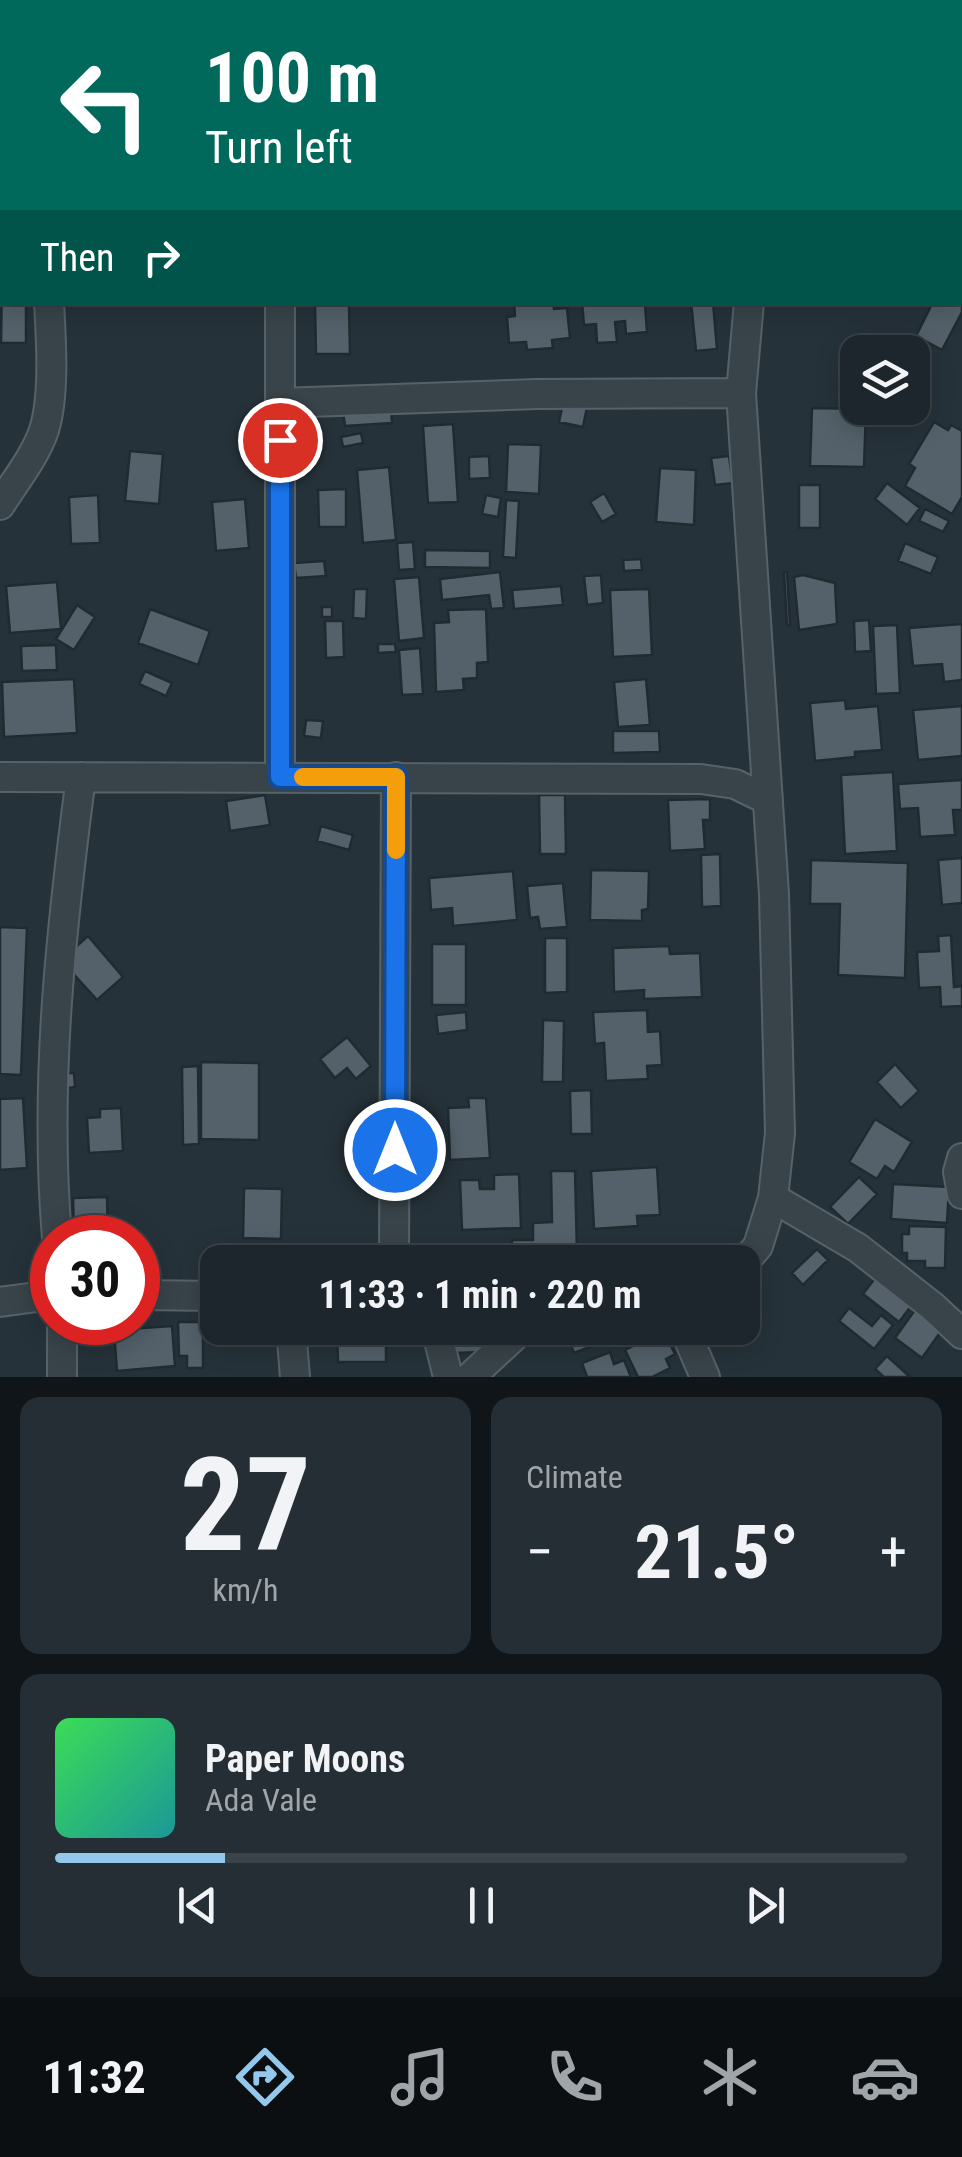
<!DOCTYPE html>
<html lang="en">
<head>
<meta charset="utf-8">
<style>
  body { margin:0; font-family:"Roboto Condensed",sans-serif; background:#252e34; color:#f1f3f6; height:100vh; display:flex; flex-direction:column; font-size:38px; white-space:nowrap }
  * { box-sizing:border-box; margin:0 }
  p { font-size:32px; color:#a0a5a9 }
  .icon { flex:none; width:55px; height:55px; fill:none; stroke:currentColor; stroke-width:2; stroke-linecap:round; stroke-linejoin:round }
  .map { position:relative; height:1377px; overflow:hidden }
  .details { display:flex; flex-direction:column; gap:20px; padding:20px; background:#0f1518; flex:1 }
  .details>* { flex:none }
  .banner { position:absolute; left:0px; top:0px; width:962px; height:305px; box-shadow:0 5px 25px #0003,0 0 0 2px #3a4348; background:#00695c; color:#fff; overflow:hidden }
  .fabs { position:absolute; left:840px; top:335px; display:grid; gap:20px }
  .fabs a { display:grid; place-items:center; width:90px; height:90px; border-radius:20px; background:#1c262c; box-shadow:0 5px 25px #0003,0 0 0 2px #3a4348; font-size:50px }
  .speed { position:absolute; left:30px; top:1215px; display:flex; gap:20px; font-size:50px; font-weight:700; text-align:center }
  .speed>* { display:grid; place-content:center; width:130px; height:130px; border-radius:50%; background:#1c262c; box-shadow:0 5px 25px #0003,0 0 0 2px #3a4348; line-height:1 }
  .speed .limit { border:15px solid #d22; background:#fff; color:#111 }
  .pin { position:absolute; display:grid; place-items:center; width:85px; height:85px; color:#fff; margin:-42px; border:5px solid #fff; border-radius:50%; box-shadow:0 2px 10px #0007 }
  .me { position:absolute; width:110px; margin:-55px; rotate:0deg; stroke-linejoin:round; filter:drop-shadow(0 0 8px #0008) }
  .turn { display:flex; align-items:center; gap:35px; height:210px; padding:0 40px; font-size:45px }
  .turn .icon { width:130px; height:130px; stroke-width:2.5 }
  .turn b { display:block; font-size:70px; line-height:85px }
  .then { display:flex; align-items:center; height:95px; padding:0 40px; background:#0003; gap:20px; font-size:38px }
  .big { font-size:75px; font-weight:700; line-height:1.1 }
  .details .card { flex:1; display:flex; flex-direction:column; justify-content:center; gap:15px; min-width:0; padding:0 35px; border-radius:20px; background:#252e34 }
  .details .dial { align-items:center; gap:0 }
  .dial b { font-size:130px; line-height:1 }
  .song { display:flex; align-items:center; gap:30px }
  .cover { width:120px; height:120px; border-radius:15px; background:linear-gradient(135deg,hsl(130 70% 55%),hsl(180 70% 35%)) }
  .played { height:10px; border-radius:5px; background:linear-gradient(90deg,#93c8ec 20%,#3a4348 20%) }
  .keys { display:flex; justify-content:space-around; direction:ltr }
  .heat { display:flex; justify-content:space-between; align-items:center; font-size:55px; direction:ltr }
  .details .tiles { flex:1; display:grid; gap:20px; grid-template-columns:1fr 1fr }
  .card:last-child { grid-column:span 2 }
  .trip { position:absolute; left:200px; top:1245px; width:560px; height:100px; border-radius:20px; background:#1c262c; box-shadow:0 5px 25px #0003,0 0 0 2px #3a4348; font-weight:700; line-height:100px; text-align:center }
  .menu { display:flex; height:160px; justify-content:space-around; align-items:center; background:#0b0f12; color:#a0a5a9 }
  .menu .icon { width:70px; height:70px }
  .menu .on { color:#93c8ec }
  .menu b { font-size:45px; color:#f1f3f6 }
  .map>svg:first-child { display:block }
  .building { fill:#54616a; stroke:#202b31; stroke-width:2.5 }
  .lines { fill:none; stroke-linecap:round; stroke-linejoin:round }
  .street-casing { stroke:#576268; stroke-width:32 }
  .street { stroke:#39444a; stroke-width:28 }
  .route-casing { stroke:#114b97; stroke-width:25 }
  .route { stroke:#1a73e8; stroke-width:18 }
  .slow { stroke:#f59e0b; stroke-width:18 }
</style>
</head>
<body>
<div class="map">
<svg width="962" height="1377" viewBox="0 0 962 1377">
  <rect width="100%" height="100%" fill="#26323a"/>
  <path class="building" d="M 70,0 L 135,0 L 136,2 L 70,2 Z
    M 163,0 L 207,0 L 208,2 L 163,2 Z
    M 321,0 L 360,0 L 374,2 L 321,2 Z
    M 419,0 L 483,0 L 483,2 L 420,2 Z
    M 2,279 L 2,302 L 26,302 L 26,343 L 1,343 Z
    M 960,296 L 962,297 L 962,312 L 942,350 L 916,336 L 933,302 L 960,302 Z
    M 514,302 L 553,302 L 554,309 L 567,308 L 570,338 L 552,340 L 553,348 L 527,350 L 526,342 L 509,343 L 507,317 L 515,316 Z
    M 582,302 L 645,304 L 647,332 L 626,334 L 625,321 L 615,322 L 617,342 L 597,343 L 596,324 L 584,325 Z
    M 691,302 L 713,302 L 717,349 L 696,351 Z
    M 315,305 L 349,305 L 350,354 L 316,354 Z
    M 563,403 L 587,407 L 583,427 L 559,422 Z
    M 391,408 L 392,423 L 345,426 L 343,412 Z
    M 812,408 L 866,409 L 864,467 L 810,466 Z
    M 934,422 L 948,430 L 951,425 L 962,431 L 962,497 L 952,514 L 905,486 L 915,468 L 909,464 Z
    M 453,424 L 458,502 L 428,503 L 423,426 Z
    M 361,433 L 363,443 L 343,447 L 341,437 Z
    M 508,444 L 541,445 L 539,494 L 506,492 Z
    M 130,451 L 163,454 L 159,504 L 125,501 Z
    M 489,456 L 490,478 L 469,479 L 469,457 Z
    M 729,456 L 733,483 L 715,485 L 711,458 Z
    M 389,467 L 396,540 L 363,543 L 357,470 Z
    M 660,468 L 696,470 L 694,525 L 656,522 Z
    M 887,483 L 920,508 L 907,525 L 875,499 Z
    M 799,485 L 820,485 L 820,528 L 799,528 Z
    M 346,489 L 346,527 L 319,527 L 318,490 Z
    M 604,493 L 616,514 L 602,522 L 590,502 Z
    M 98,495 L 100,543 L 71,544 L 69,497 Z
    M 486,495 L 501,498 L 498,517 L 482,514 Z
    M 245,499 L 249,548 L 216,551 L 212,502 Z
    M 506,500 L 519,501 L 516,558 L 503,557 Z
    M 925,509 L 949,521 L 943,532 L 919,521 Z
    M 413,542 L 415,569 L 399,570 L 397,543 Z
    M 905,543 L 938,557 L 931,574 L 898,561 Z
    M 425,550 L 490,551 L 490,568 L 425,567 Z
    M 641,559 L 642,570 L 624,571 L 623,560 Z
    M 324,561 L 326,576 L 296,578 L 294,563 Z
    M 500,572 L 504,608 L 491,609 L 489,595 L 442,600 L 440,579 Z
    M 784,572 L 787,572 L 790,625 L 787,625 Z
    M 601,575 L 603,603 L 587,605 L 584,576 Z
    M 803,575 L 835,583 L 837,624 L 799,630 L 794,577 Z
    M 419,577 L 424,638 L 399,641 L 394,579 Z
    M 57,582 L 61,629 L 10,633 L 6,586 Z
    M 561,586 L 563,605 L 514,609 L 512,590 Z
    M 354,589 L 367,589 L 366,619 L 353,618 Z
    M 649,589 L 652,655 L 613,657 L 610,590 Z
    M 77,605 L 95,617 L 74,650 L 56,639 Z
    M 322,607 L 332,607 L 332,617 L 322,617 Z
    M 150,609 L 210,631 L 198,665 L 138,643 Z
    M 486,609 L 488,662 L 477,663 L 477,678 L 463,679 L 464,690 L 436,692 L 434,623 L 449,622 L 448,610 Z
    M 869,620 L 871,651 L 855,652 L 854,621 Z
    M 325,621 L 343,621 L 344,657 L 326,658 Z
    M 962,624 L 962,680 L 944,682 L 942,664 L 913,666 L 909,628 Z
    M 897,625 L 900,693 L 876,694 L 873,626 Z
    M 378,644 L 395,644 L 396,652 L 378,653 Z
    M 56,645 L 57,670 L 22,671 L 21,646 Z
    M 420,648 L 423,694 L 402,695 L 399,650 Z
    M 145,671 L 172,683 L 166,696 L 139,684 Z
    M 74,679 L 77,733 L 4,737 L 2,682 Z
    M 646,679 L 650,725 L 618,727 L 614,682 Z
    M 845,700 L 846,709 L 878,706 L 882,750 L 855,752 L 855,757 L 815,761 L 810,703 Z
    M 962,706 L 962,756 L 918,760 L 913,710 Z
    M 306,720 L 323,721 L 321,738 L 304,736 Z
    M 613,731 L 659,731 L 660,752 L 613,753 Z
    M 893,772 L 897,851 L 845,854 L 841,775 Z
    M 962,780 L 962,810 L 953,810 L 955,835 L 920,837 L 918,808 L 900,809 L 898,784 Z
    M 265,795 L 270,825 L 230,831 L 226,801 Z
    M 539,795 L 565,795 L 566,854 L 540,854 Z
    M 710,799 L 710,820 L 703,820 L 705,849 L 670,851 L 668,800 Z
    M 321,826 L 353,835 L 349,850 L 317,841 Z
    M 720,854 L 721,906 L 702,907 L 701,855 Z
    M 962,858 L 962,903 L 942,905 L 938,860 Z
    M 811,860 L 908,863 L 905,978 L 838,975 L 840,904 L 810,904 Z
    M 591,870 L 649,871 L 648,909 L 642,910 L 642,921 L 590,920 Z
    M 513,871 L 517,920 L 453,926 L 452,908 L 431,910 L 429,878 Z
    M 563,883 L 567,927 L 540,929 L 538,917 L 530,918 L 527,886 Z
    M 0,927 L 27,928 L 21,1075 L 0,1074 Z
    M 951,935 L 954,987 L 962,986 L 962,1006 L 941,1007 L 940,987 L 919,988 L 917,952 L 939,951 L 938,936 Z
    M 88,936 L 123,977 L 97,1000 L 61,960 Z
    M 545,938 L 567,938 L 567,992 L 545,993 Z
    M 432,944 L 466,944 L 466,1005 L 432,1005 Z
    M 669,946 L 670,954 L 700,953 L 702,997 L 644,999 L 644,990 L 614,992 L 613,948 Z
    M 647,1010 L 648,1032 L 660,1031 L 662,1065 L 647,1066 L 648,1079 L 606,1081 L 604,1043 L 595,1044 L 593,1012 Z
    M 466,1012 L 467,1030 L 438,1034 L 436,1015 Z
    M 543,1020 L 564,1021 L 563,1082 L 542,1082 Z
    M 347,1037 L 371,1066 L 356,1079 L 347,1068 L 335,1078 L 320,1059 Z
    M 201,1062 L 259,1063 L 259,1140 L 201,1139 Z
    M 895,1064 L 919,1091 L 901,1108 L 877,1082 Z
    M 198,1066 L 199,1144 L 183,1145 L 182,1067 Z
    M 66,1073 L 74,1073 L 75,1087 L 68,1088 Z
    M 591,1090 L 592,1134 L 571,1134 L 570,1091 Z
    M 23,1098 L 27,1168 L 0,1170 L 0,1099 Z
    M 468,1098 L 486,1098 L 490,1158 L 450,1160 L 448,1108 L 469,1107 Z
    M 121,1108 L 123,1151 L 89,1153 L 87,1118 L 100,1117 L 100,1109 Z
    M 875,1119 L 912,1142 L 894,1172 L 885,1166 L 877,1179 L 849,1162 Z
    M 657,1167 L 660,1215 L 637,1216 L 638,1226 L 594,1229 L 591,1171 Z
    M 551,1171 L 575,1171 L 577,1253 L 512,1254 L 512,1240 L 533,1240 L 533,1223 L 552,1222 Z
    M 519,1174 L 521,1228 L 462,1230 L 460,1180 L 479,1180 L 480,1189 L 494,1189 L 494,1175 Z
    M 859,1177 L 877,1194 L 848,1224 L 830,1207 Z
    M 893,1184 L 949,1187 L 947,1223 L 891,1219 Z
    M 244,1188 L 282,1189 L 281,1239 L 243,1238 Z
    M 107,1197 L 108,1238 L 74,1238 L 73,1198 Z
    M 909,1226 L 946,1227 L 945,1268 L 925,1268 L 925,1261 L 907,1261 L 907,1253 L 902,1253 L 902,1234 L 909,1234 Z
    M 817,1249 L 828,1260 L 803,1285 L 792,1273 Z
    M 882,1269 L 918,1297 L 899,1322 L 863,1294 Z
    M 917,1307 L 944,1327 L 922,1358 L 895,1338 Z
    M 849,1308 L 872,1326 L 881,1315 L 893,1325 L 874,1349 L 839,1321 Z
    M 211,1321 L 218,1321 L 218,1328 L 276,1328 L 276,1336 L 211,1335 Z
    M 178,1322 L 203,1322 L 203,1368 L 187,1368 L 187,1356 L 179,1356 Z
    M 172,1326 L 175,1366 L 117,1371 L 114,1330 Z
    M 337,1328 L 402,1328 L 402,1342 L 386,1341 L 386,1362 L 338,1362 Z
    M 452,1328 L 485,1328 L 485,1352 L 452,1353 Z
    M 579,1328 L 641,1328 L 574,1353 L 566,1332 Z
    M 666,1336 L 675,1354 L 666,1359 L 670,1368 L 652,1377 L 638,1377 L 625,1350 L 649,1338 L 652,1343 Z
    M 610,1352 L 614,1364 L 624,1360 L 631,1377 L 587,1377 L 582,1363 Z
    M 887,1356 L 910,1377 L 884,1377 L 875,1369 Z"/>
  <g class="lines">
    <defs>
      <path id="street" d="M 37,0 L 37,2
        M 279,0 L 279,2
        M 737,0 L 737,2
        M 960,239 L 962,241
        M 280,302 L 280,777
        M 280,403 L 537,394 L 741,393
        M 0,505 C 15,481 35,457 44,430 C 55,395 51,339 49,302
        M 0,777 L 701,779 L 735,784 L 768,800
        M 962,1158 L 958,1172 L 962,1194
        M 773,1198 L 858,1248 L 932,1306 L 962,1334
        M 57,1238 C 44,1084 61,929 81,777
        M 394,1262 L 396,777
        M 742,1265 L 758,1246 L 773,1198 L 780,1133 L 774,894 L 741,393 L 749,302
        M 138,1295 L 218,1296
        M 0,1302 L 52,1295
        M 62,1322 L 62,1377
        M 291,1328 L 295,1377
        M 436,1328 L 448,1377
        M 684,1328 L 705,1377
        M 470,1377 L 523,1328"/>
    </defs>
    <use href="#street" class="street-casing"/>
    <use href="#street" class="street"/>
  </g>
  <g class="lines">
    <defs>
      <path id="route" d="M 280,440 L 280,777 L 396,777 L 395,1150"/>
    </defs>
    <use href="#route" class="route-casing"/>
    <use href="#route" class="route"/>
    <path class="slow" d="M 303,777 L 396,777 L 396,850"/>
  </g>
</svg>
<div class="fabs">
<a><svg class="icon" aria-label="layers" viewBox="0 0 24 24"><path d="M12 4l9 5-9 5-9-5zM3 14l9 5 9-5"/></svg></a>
</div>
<div class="speed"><div class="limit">30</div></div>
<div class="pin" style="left:280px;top:440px;background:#d93025"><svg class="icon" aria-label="arrive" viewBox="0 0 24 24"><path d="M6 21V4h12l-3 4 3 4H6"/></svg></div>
<svg class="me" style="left:395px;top:1150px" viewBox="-20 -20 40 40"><circle r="17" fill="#1a73e8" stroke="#fff" stroke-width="3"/><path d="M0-11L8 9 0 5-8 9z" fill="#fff"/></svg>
<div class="trip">11:33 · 1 min · 220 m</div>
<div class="banner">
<div class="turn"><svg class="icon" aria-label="left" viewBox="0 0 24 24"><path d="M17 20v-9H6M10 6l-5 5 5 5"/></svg><div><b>100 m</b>Turn left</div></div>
<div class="then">Then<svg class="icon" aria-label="right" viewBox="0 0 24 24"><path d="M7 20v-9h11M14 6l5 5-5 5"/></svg></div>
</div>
</div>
<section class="details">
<div class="tiles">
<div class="card dial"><b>27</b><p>km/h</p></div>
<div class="card"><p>Climate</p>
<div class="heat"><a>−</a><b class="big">21.5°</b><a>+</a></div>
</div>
<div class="card">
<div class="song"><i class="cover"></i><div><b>Paper Moons</b><p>Ada Vale</p></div></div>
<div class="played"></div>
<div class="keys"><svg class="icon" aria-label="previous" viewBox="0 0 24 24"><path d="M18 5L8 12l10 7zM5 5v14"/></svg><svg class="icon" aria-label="pause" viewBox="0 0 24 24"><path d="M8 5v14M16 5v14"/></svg><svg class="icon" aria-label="next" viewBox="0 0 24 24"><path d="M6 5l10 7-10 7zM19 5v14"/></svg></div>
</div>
</div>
</section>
<nav class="menu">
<b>11:32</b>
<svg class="icon on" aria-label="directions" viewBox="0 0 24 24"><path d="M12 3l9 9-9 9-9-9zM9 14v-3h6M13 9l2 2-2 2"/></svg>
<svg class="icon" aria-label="music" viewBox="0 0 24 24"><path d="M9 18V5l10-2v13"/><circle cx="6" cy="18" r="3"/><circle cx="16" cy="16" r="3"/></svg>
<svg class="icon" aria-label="phone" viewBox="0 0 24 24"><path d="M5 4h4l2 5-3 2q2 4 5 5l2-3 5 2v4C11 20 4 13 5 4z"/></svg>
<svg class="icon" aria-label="climate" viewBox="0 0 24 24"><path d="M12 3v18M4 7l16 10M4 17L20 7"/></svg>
<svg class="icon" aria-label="car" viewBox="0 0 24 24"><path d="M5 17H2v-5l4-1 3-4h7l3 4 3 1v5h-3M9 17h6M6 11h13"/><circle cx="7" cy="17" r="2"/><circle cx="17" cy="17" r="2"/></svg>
</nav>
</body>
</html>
